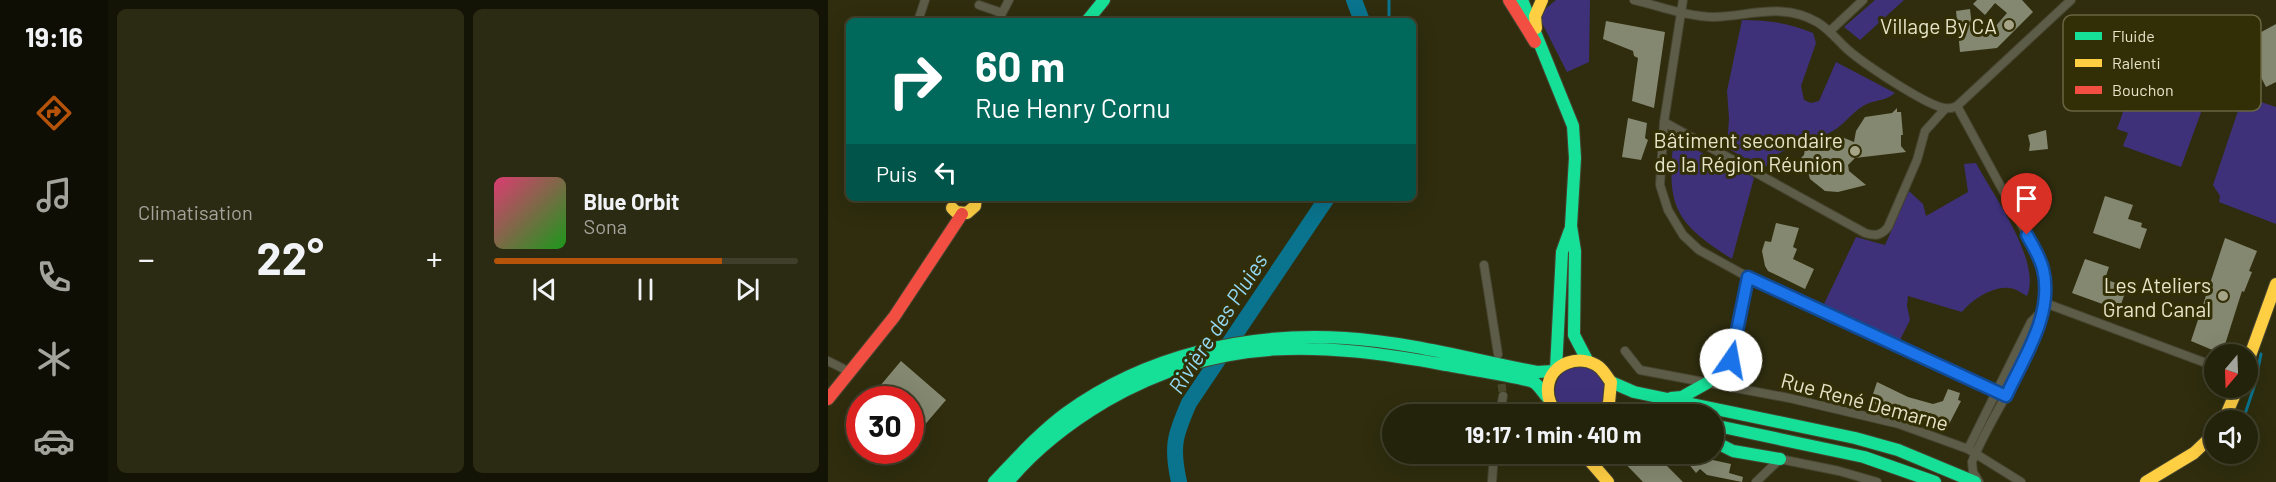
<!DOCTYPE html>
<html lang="fr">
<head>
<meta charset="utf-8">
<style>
  body { margin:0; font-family:Barlow,sans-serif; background:#2b2a13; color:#f1f3f6; height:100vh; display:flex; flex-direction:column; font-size:22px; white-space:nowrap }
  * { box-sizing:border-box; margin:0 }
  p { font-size:20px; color:#a3a49c }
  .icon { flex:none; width:33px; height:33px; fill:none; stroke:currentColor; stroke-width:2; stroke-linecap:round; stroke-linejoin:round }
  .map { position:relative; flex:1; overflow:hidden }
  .details { display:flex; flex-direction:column; gap:9px; padding:9px; background:#131306; width:720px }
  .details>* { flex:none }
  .guide { position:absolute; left:18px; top:18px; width:570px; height:183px; border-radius:9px; box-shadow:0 6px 24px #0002,0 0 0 2px #403f2b; background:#00695c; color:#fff; overflow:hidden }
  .needle { width:39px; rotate:199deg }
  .fabs { position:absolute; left:1376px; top:344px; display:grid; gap:12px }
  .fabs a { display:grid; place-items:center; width:54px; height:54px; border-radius:50%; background:#23220a; box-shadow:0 6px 24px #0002,0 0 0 2px #403f2b; font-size:30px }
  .speed { position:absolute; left:18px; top:386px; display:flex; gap:12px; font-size:30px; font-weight:700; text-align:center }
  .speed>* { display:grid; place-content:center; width:78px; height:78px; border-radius:50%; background:#23220a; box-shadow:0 6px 24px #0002,0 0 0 2px #403f2b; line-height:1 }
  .speed .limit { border:9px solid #d22; background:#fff; color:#111 }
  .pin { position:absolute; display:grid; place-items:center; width:51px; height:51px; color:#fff; margin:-62px -26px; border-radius:50% 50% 50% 0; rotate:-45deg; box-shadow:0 0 6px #0007 }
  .pin .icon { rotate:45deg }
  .me { position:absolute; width:66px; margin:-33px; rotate:12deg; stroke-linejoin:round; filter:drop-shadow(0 0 4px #0008) }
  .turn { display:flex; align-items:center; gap:21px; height:126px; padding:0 30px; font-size:27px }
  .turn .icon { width:78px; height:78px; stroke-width:2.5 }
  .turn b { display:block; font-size:42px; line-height:51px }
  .then { display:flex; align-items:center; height:57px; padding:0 30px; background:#0003; gap:12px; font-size:22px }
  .big { font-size:45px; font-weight:700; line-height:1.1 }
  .details .widget { flex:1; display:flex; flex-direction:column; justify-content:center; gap:9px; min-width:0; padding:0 21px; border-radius:9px; background:#2b2a13 }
  .song { display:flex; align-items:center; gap:18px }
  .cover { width:72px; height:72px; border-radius:9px; background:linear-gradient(135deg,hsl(340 70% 55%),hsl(120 70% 35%)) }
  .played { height:6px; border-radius:3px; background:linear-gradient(90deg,#b45309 75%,#403f2b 75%) }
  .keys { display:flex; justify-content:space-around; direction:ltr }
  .heat { display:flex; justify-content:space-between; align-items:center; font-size:33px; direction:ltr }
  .details .tiles { flex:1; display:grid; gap:9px; grid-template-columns:repeat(2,1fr) }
  .trip { position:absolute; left:554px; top:404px; width:342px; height:60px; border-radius:30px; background:#23220a; box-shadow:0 6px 24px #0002,0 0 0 2px #403f2b; font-weight:700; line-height:60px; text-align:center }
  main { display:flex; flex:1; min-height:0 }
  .dock { display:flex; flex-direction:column; width:108px; justify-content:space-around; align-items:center; background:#0e0e04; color:#a3a49c }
  .dock .icon { width:42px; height:42px }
  .dock .current { color:#b45309 }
  .dock b { font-size:27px; color:#f1f3f6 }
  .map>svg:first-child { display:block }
  .green { fill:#3e317a }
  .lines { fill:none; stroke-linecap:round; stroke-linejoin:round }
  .stream { stroke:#0a748e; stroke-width:3 }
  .river { stroke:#0a748e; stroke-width:16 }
  .building { fill:#858870 }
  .street-tunnel { stroke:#4a482a; stroke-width:8; stroke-dasharray:8 4; stroke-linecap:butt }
  .street-casing { stroke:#46442f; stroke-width:10 }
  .fast-casing { stroke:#46442f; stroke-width:14 }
  .slow-casing { stroke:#46442f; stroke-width:14 }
  .jam-casing { stroke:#46442f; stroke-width:14 }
  .street { stroke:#5d5c48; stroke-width:8 }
  .fast { stroke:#16e098; stroke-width:12 }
  .slow { stroke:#ffcf43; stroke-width:12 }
  .jam { stroke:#f24e42; stroke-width:12 }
  .route-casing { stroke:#114b97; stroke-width:15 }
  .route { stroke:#1a73e8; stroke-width:10 }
  .poi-dot { fill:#a5a487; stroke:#322f06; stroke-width:2 }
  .labels { text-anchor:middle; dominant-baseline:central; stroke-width:6; stroke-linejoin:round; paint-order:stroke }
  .poi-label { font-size:21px; fill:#e5e4c8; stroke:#322f06; text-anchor:end }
  .street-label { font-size:21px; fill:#e5e4c8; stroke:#322f06 }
  .water-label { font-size:22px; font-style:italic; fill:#93d8f4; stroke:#322f06 }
  .key { fill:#322f06; stroke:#686540; stroke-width:1.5 }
  .key-label { font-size:16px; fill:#e5e4c8 }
</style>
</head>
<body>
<main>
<nav class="dock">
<b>19:16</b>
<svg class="icon current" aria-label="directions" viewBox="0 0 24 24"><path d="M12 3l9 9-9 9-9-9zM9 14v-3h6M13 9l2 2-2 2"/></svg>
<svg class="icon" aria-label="music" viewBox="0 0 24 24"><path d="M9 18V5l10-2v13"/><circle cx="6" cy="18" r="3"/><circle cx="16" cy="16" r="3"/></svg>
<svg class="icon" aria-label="phone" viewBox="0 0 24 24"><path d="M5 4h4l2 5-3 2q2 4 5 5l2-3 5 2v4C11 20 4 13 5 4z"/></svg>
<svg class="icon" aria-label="climate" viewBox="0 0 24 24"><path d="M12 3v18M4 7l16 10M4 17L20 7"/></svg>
<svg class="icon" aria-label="car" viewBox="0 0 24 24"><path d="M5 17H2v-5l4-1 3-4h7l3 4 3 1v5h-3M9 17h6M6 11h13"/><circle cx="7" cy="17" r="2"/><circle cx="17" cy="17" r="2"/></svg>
</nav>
<section class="details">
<div class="tiles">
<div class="widget"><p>Climatisation</p>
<div class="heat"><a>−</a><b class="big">22°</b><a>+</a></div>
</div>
<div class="widget">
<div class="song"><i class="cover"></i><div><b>Blue Orbit</b><p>Sona</p></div></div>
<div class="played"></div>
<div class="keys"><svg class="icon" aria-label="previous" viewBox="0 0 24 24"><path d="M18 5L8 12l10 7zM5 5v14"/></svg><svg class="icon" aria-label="pause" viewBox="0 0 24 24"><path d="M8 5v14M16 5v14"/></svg><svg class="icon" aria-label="next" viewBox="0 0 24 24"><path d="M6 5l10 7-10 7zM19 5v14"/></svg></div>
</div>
</div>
</section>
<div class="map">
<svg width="1448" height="482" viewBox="0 0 1448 482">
  <rect width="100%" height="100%" fill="#2f2d0e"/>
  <path class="green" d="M 728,0 L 762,0 L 761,62 L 739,72 L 713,21 L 716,10 Z
    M 1047,0 L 1076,0 L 1032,40 L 1016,27 Z
    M 914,20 C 941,20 960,23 985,33 L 988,43 L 973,86 L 976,100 L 983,103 L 991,101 L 1008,62 L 1067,93 C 1059,100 1050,100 1041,103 C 1025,110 1020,121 1008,129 C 990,141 966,142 949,155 C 944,159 940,164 936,169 L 899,148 L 901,118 L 899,91 Z
    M 1357,49 L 1373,51 L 1393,58 L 1353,167 L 1295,146 L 1300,133 L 1289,129 C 1299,103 1306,68 1333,53 C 1340,49 1349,50 1357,49 Z
    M 1415,96 L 1448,107 L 1448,224 L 1391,202 L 1392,196 L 1385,185 Z
    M 846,137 L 897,166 L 900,162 L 926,178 L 904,259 C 846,222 838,206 846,137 Z
    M 1148,163 C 1165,195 1214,262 1199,296 C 1195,294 1190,290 1186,289 C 1169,283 1144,299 1134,312 L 1080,296 L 1079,306 L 1082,320 L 1072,340 L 996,304 L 1028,237 L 1057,245 L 1081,191 L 1095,204 L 1098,216 L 1140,192 L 1136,164 Z
    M727 391a25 25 0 1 1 50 0a25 25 0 1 1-50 0Z"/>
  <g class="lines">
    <path class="stream" d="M 561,21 L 561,0
      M 1415,420 L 1427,384 L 1433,354"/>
    <path class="river" d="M 526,0 L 534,21
      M 351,482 C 343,446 347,435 361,403 L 499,198"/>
  </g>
  <path class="building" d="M 1149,0 L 1194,0 L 1205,12 L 1169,48 L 1132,52 L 1128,11 L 1142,9 L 1145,36 L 1160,35 L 1179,13 L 1167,3 L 1157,15 L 1145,4 Z
    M 778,21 L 837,32 L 826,108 L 804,101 L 810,58 L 806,56 L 805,51 L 775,39 Z
    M 1448,24 L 1448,82 L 1438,87 L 1415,42 Z
    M 1069,108 L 1069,112 L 1073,112 L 1075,135 L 1073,135 L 1073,146 L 1078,152 L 1027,158 L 1020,165 L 1021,171 L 1038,185 L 1010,192 L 997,191 L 982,179 L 977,161 L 970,161 L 976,155 L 977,149 L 1000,144 L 1009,135 L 1026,142 L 1028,131 L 1037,117 L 1064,113 Z
    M 800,118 L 819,123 L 817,138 L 820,140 L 813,160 L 794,157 Z
    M 1218,130 L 1220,149 L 1201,151 L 1202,144 L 1200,135 Z
    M 1277,196 L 1305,205 L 1300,219 L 1314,223 L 1313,227 L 1319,229 L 1312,249 L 1265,233 Z
    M 948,223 L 971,228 L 965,247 L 969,249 L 965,259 L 986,269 L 977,289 L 940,271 L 937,266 L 934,251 L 937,241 L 943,242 Z
    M 1397,238 L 1429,251 L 1421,271 L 1424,272 L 1416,292 L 1414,291 L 1394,354 L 1363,341 Z
    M 1257,259 L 1281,267 L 1277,279 L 1293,285 L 1292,288 L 1298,290 L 1291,310 L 1244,293 Z
    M 73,361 L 118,400 L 82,442 L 82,399 L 41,399 Z
    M 1049,382 L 1080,397 L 1105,404 L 1115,401 L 1120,389 L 1132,393 L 1130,400 L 1133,401 L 1119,428 L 1048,405 L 1043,400 Z
    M 787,453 L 826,453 L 855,482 L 815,482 Z
    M 871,457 L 903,464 L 901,473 L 915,477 L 914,482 L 879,475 L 872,469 L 868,473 L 860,463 L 865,458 L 867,460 Z"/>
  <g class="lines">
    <path class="street-tunnel" d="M 672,372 L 675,396"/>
    <defs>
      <path id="street" d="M 806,0 C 831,6 860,17 886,17 C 922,16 955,2 989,22 C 1001,29 1009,40 1019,49 C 1036,64 1096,104 1116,108 C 1121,109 1125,108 1129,106 L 1243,0
        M 855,0 L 836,122 L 832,185 L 840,210 L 855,235 L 871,250 L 920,277 L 1178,396
        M 151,5 L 174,13
        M 90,21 L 97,0
        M 170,21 L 181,0
        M 1002,31 L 1035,0
        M 1129,106 L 1210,255 C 1238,321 1167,402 1144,462 L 1145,472 L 1151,482
        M 836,122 L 1037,233 C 1047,236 1053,236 1060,227 L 1089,160 L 1097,131 L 1117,109
        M 656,265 L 670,354
        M 1217,303 L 1386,366
        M 797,351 L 812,370 L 961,398 L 1071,424 L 1140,449 L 1193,482
        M 0,361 L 22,372
        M 897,386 L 920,277
        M 672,414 L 675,396
        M 1140,449 L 1203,322 L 1215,310
        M 664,482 L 666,453
        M 928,482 L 952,459 L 1011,471 L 1049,482"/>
      <path id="fast" d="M 694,0 L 745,126 L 747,158 L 743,226 L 747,251 L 746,335 L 759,360
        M 259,21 L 276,0
        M 728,369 L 734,252 L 742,230
        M 783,382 L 806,392 L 1027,438 L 1070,450 L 1147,482
        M 843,398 L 854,397 L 879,383
        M 777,411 L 802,409 L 827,414
        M 885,425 L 1036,457 L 1107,482
        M 885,441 L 905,451 L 952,459
        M 166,482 C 189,458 211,433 238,413 C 318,355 419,332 517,338 C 582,342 646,360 709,372 L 726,371
        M 180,482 C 207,449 241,423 278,401 C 392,335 493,342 618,365 C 632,368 700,378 707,383 C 712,387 715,393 719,397"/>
      <path id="slow" d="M 708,28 L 707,16 L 714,0
        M 124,208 L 128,212 L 139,213 L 147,206 L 148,198
        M 1419,364 L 1448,284
        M 728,414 C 723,405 719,398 720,387 C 722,363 753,353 771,367 C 776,371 779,377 783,382 L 781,403 L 774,414
        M 1396,420 L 1410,387
        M 755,453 L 780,482
        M 1318,482 L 1366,453 L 1386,434"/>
      <path id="jam" d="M 681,0 L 707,42
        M 0,399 L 66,317 L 134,214"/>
    </defs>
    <use href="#street" class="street-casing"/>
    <use href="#fast" class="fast-casing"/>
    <use href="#slow" class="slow-casing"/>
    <use href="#jam" class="jam-casing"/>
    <use href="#street" class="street"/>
    <use href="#fast" class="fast"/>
    <use href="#slow" class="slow"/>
    <use href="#jam" class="jam"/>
  </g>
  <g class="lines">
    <defs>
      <path id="route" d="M 903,360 L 920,277 L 1178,396 C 1196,357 1226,314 1215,269 C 1212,257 1205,246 1199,235"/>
    </defs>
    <use href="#route" class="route-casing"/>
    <use href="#route" class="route"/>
  </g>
  <g class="poi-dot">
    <circle cx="1181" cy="25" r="6"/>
    <circle cx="1027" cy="151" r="6"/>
    <circle cx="1395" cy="296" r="6"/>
  </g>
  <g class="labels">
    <g class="poi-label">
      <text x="1169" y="25">Village By CA</text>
      <text x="1015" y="139">Bâtiment secondaire<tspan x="1015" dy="24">de la Région Réunion</tspan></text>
      <text x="1383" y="284">Les Ateliers<tspan x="1383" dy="24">Grand Canal</tspan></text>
    </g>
    <g class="street-label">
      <text transform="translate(1037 401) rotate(15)">Rue René Demarne</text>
    </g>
    <g class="water-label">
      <text transform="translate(389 323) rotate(-57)">Rivière des Pluies</text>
    </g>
  </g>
  <rect x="1235" y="15" width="198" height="96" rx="9" class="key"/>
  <rect x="1247" y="32" width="27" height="8" fill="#16e098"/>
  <rect x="1247" y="59" width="27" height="8" fill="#ffcf43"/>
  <rect x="1247" y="86" width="27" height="8" fill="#f24e42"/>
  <g class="key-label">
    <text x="1284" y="42">Fluide</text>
    <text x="1284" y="69">Ralenti</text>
    <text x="1284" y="96">Bouchon</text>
  </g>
</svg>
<div class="fabs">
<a><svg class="needle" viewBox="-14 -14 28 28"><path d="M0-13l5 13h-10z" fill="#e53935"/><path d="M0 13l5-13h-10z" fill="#a3a49c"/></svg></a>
<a><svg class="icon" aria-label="sound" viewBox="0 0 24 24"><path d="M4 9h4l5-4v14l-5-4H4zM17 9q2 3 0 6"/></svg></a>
</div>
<div class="speed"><div class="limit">30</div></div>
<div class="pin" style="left:1199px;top:235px;background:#d93025"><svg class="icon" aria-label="arrive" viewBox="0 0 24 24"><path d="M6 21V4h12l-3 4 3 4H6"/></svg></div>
<svg class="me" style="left:903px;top:360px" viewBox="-20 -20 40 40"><circle r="19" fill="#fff"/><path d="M0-13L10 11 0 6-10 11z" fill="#1a73e8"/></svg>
<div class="trip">19:17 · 1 min · 410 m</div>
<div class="guide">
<div class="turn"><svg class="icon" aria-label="right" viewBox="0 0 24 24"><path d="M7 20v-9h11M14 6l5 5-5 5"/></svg><div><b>60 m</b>Rue Henry Cornu</div></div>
<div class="then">Puis<svg class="icon" aria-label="left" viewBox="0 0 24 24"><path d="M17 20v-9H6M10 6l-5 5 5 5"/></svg></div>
</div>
</div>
</main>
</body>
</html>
